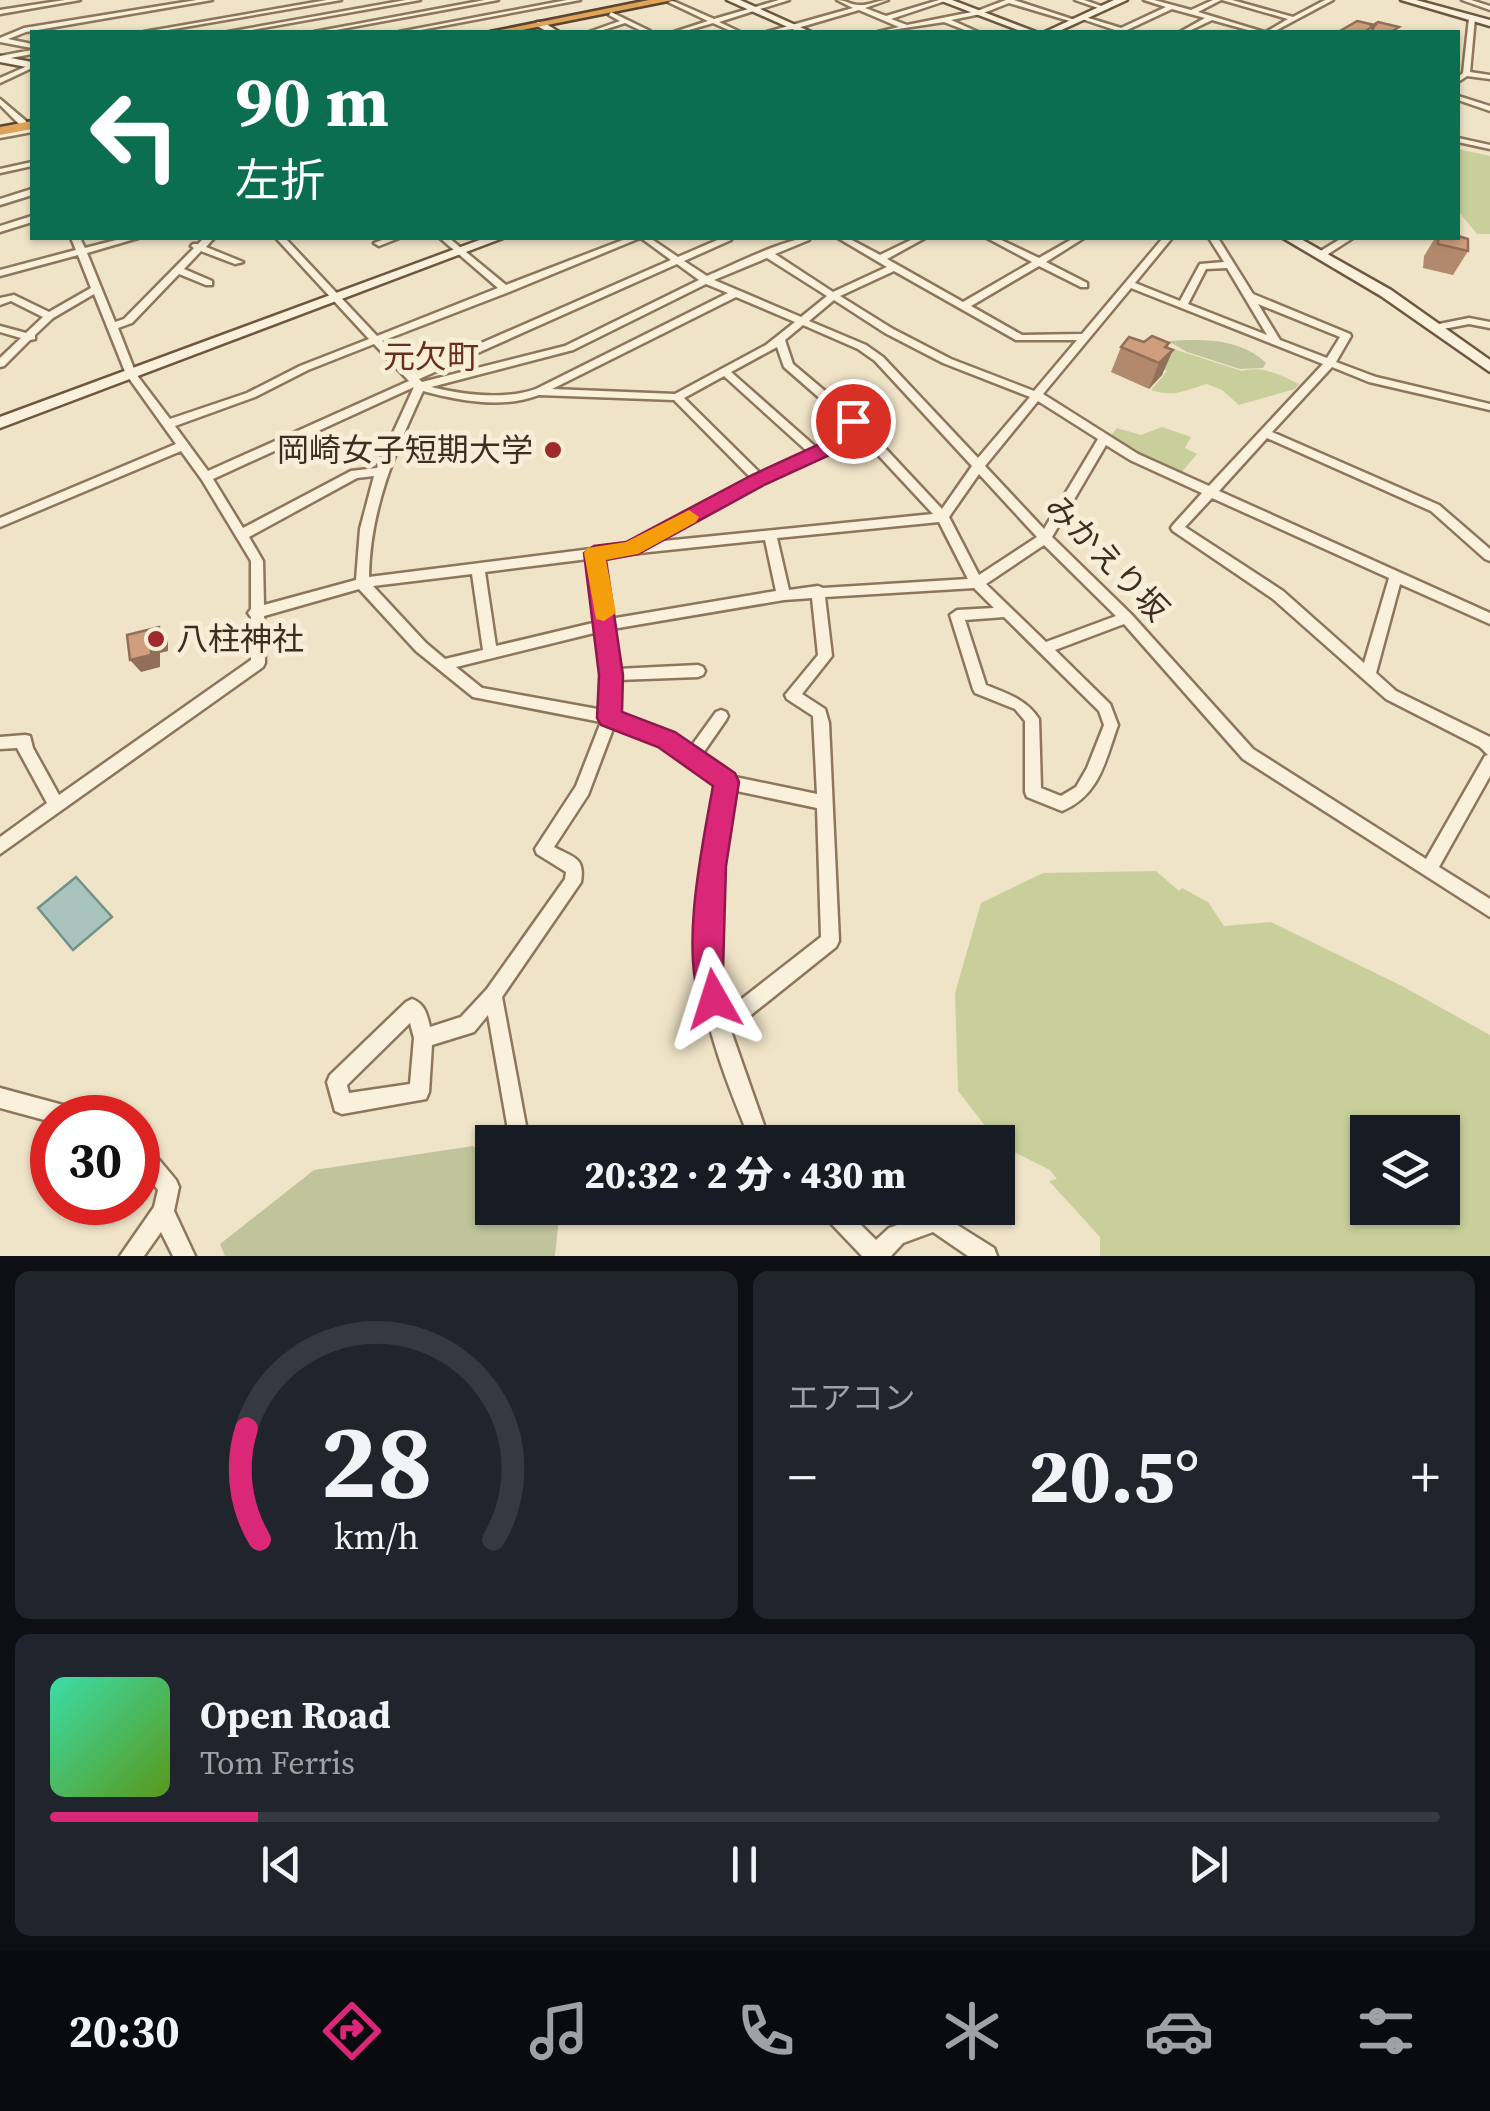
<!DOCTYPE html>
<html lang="ja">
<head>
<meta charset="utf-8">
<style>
  body { margin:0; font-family:"Source Serif 4","Noto Sans JP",serif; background:#20242c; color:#f1f3f6; height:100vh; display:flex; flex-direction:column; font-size:38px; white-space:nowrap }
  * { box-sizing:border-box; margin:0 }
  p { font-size:32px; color:#9ea1a6 }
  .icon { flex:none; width:55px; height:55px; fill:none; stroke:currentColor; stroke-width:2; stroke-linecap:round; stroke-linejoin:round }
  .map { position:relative; height:1256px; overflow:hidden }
  .sheet { display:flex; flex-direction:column; gap:15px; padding:15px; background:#0d0f14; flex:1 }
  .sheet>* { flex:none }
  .guide { position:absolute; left:30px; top:30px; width:1430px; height:210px; border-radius:0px; box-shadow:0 2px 8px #0004; background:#0b6e4f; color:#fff; overflow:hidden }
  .buttons { position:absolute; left:1350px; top:1115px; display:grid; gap:20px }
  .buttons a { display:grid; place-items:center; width:110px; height:110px; border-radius:0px; background:#171b24; box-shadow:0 2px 8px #0004; font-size:50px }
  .speed { position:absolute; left:30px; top:1095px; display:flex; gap:20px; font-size:50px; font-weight:700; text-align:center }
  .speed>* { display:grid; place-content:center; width:130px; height:130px; border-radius:50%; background:#171b24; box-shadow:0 2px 8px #0004; line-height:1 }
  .speed .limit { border:15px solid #d22; background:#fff; color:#111 }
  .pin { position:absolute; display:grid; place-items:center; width:85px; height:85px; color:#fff; margin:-42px; border:5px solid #fff; border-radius:50%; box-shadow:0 2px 10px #0007 }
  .me { position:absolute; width:110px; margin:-55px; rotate:354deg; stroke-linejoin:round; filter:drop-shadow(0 0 8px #0008) }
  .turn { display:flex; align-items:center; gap:35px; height:210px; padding:0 40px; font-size:45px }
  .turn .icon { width:130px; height:130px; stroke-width:2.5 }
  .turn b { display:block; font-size:70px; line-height:85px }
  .big { font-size:75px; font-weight:800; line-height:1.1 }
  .sheet .card { flex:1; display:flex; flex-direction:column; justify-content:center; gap:15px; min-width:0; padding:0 35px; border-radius:15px; background:#20242c }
  .sheet .dial { align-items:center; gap:0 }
  .dial svg { height:260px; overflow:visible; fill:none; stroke:#363941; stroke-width:7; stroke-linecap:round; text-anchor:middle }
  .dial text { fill:#f1f3f6; stroke:none }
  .song { display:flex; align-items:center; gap:30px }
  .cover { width:120px; height:120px; border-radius:15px; background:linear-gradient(135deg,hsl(160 70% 55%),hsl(90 70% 35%)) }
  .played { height:10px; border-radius:5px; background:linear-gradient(90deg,#db2777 15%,#363941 15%) }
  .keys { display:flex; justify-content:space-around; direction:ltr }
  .heat { display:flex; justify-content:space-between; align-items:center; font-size:55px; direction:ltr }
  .sheet .tiles { flex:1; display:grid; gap:15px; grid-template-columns:1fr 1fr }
  .card:last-child { grid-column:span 2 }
  .trip { position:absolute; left:475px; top:1125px; width:540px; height:100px; border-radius:0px; background:#171b24; box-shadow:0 2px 8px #0004; font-weight:800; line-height:100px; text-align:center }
  .menu { display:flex; height:160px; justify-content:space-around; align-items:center; background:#090b0e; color:#9ea1a6 }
  .menu .icon { width:70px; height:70px }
  .menu .on { color:#db2777 }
  .menu b { font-size:45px; color:#f1f3f6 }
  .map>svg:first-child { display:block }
  .green { fill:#c9cf9b; fill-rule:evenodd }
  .cemetery { fill:#bfc49a }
  .water { fill:#a9c4bc; stroke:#6f938a; stroke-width:2.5 }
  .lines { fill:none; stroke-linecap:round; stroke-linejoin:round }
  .street-casing { stroke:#8d765c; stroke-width:5 }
  .secondary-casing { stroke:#6f573f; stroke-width:5 }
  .highway-casing { stroke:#5b4430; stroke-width:5 }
  .street { fill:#faf1dc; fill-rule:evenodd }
  .secondary { fill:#faf1dc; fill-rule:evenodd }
  .highway { fill:#e0a458; fill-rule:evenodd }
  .wall { fill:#b2896c }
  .shaded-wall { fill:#916f58 }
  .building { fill:#cf9f7d; stroke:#916f58; stroke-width:2.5 }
  .route { fill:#db2777; stroke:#8e194d; stroke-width:2.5 }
  .slow { fill:#f59e0b }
  .poi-dot { fill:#9e2a2b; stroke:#f7eed8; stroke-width:4 }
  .labels { text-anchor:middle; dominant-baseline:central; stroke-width:10; stroke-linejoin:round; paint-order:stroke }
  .far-quarter-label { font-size:32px; fill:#6b2e1e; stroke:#f7eed8 }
  .poi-label { font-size:32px; fill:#3d2e20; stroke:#f7eed8; text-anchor:end }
  .street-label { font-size:32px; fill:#3d2e20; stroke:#f7eed8 }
</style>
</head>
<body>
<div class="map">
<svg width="1490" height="1256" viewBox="0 0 1490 1256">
  <rect width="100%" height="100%" fill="#f0e4c8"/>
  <path class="green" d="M 1458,149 L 1490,156 L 1490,234 L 1477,234 L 1458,211 Z
    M 1155,343 L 1242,371 C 1263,365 1281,375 1299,384 L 1295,389 L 1239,405 L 1222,390 L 1207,384 C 1186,390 1173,398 1151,390 L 1167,371 L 1146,360 Z
    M 1162,427 L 1191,437 L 1185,448 L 1197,454 L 1182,472 L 1130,449 L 1111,436 L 1117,428 L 1141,435 Z
    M 1156,871 L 1179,891 L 1182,888 L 1208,902 L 1224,926 L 1271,922 L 1402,986 L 1490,1035 L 1490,1256 L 1100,1256 L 1100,1237 L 1049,1181 L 1057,1179 L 1050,1170 L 1000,1145 L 958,1091 L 955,993 L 981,903 L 1043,873 ZM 1368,1132 L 1442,1132 L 1442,1208 L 1368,1208 Z"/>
  <path class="cemetery" d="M 1168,341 C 1203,339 1240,338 1266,363 L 1263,368 L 1240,369 L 1187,352 Z
    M 473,1146 L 492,1160 L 492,1208 L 560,1208 L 555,1256 L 225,1256 L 220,1244 L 314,1170 Z"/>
  <path class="water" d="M 76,877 L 112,917 L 73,950 L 38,908 Z"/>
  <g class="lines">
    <defs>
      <path id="street" d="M 65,0 L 80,0 L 0,14 L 0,10 Z
        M 197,0 L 212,0 L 26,32 L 8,39 L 32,44 L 32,48 L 0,42 L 0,38 L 24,28 Z
        M 327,0 L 341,0 L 156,32 L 144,32 Z
        M 406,0 L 420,0 L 240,32 L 228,32 Z
        M 485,0 L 498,0 L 325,32 L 314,32 Z
        M 567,0 L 580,0 L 410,32 L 399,32 Z
        M 779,0 L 789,0 L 719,22 L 740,32 L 733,32 L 713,23 L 682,32 L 674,32 L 708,21 L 668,2 L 673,1 L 714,19 Z
        M 837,0 C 845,0 851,5 859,5 C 868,6 878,0 888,0 L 865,8 L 886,16 L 939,0 L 948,0 L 891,19 L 907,25 L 977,11 L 1006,0 L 1014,0 L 1078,21 L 1073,22 L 1009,3 L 981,14 L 951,20 L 978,32 L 970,32 L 944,22 L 878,32 L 899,27 L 859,10 L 794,29 L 767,32 L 853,8 Z
        M 1075,0 L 1084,0 L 1107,8 L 1104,10 Z
        M 1144,0 L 1154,0 L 1191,10 L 1213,0 L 1221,0 L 1198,12 L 1264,32 L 1255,32 L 1212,20 L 1187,32 L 1180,32 L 1205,18 L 1172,9 L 1127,30 L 1126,32 L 1114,32 L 1115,30 L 1079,18 L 1082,16 L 1121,28 L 1166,7 Z
        M 1222,0 L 1232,0 L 1293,17 L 1325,0 L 1333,0 L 1273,32 L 1266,32 L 1288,19 Z
        M 1462,0 L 1471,0 L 1490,6 L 1490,10 Z
        M 611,12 L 650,31 L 651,32 L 644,32 L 625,23 L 597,32 L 589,32 L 620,21 L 609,15 Z
        M 1472,16 L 1475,18 L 1470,72 L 1490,75 L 1490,79 L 1467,76 L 1458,82 L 1458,77 L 1463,73 L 1469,18 Z
        M 32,50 L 32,54 L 0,60 L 0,56 Z
        M 32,64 L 32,68 L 0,83 L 0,78 Z
        M 1458,96 L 1490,106 L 1490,111 L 1458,100 Z
        M 0,99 L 26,121 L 26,125 L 20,125 L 0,105 Z
        M 32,128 L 32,132 L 0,138 L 0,134 Z
        M 1458,138 L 1490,145 L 1490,149 L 1458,142 Z
        M 32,162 L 32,166 L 0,173 L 0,169 Z
        M 32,189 L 32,195 L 0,205 L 0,199 Z
        M 32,216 L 32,222 L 0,232 L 0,226 Z
        M 71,238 L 80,238 L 85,248 L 124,238 L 138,238 L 87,253 L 115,322 L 124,319 L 194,248 L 191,246 L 193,244 L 198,244 L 204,238 L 214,238 L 206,247 L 243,262 L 235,264 L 201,251 L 184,269 L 212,281 L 212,285 L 206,285 L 179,274 L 132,323 L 118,328 L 136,374 L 170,419 L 247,393 L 300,366 L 369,339 L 276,238 L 285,238 L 377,336 L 498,288 L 440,238 L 449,238 L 506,285 L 628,238 L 640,238 L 509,292 L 382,341 L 413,373 L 671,260 L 641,238 L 650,238 L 678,257 L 722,238 L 732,238 L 731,240 L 684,261 L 707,276 C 733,265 786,238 810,238 L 809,240 L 775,254 L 833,292 L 887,267 L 838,238 L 848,238 L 880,255 L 915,238 L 925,238 L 887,259 L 963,302 L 1032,262 L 987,238 L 997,238 L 1039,258 L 1074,238 L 1084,238 L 1046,262 L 1087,283 L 1087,287 L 1081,287 L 1039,266 L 971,306 L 1022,335 L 1082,334 L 1163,238 L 1172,238 L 1135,283 L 1180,301 L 1200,264 L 1224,262 L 1209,238 L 1218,238 L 1253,294 L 1350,334 L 1351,336 L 1336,362 L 1376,377 L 1490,404 L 1490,410 L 1369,382 L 1332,367 L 1272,432 L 1439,505 L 1490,549 L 1490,561 L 1485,559 L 1431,511 L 1267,438 L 1219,491 L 1490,613 L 1490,624 L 1400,584 L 1376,673 L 1396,691 L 1490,737 L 1490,776 L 1439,867 L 1490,899 L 1490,917 L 1243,759 L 1124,624 L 1055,650 L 1110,704 L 1118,725 C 1105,761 1100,795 1062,811 L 1027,797 L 1025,792 L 1025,721 L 1015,709 L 975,693 L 973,689 L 950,615 L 957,610 L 994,608 L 974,588 L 825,597 L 832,656 L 802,694 L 825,709 L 829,723 L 839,941 L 836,947 L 731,1031 L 765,1128 L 772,1135 L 775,1142 L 751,1142 C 729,1088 705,1029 699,971 C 692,909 707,845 718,785 L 661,744 L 614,726 L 588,795 L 554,847 C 574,858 585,857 581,882 L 502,997 L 529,1142 L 510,1141 L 488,1015 L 474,1032 L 432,1045 L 429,1092 L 426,1099 L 342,1114 L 335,1111 L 327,1082 L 330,1075 L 406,1002 L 412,999 C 425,1004 427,1014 430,1027 L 461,1017 L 487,989 L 565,879 L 566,872 L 537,854 L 535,849 L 576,786 L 601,722 L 473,697 L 416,651 L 359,589 L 264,616 L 265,663 L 263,667 L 0,854 L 0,837 L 47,803 L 17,748 L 0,749 L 0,737 L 25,735 L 30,736 L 33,748 L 59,795 L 251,660 L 251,617 L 248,613 L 251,609 L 251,561 L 202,480 L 181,451 L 0,527 L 0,518 L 176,444 L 126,374 L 94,294 L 53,318 L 35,335 L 35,339 L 30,340 L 4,366 L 0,367 L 0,358 L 21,338 L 0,332 L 0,326 L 26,333 L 43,317 L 11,301 L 0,305 L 0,298 L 14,295 L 49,312 L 91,288 L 78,255 L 0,276 L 0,270 L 76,250 ZM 767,258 L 827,296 L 801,317 L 714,280 ZM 677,264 L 699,280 L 565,346 L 422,382 L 419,379 ZM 1227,268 L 1267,335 L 1188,304 L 1206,269 ZM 894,271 L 1016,340 L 1077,340 L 1034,391 L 951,359 L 893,329 L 840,296 ZM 706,284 L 728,293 L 536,389 C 504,400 464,395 431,387 L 573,350 ZM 1131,288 L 1323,364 L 1209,486 L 1138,454 L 1043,394 ZM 736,297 L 795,322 L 766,345 L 675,394 L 552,389 ZM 834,300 L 885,333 L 943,363 L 1030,397 L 978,458 L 883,357 L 866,345 L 809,321 ZM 1258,304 L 1340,337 L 1327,358 L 1280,340 ZM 803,325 L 858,349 L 875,361 L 972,466 L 942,509 L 857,418 L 793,364 L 785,340 ZM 374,344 L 409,381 L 208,471 L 175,426 L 255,397 L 308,370 ZM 777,347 L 784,367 L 847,422 L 836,439 L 817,448 L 731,372 ZM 724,376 L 808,452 L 761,474 L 684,398 ZM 414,387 L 377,468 L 351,471 L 243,528 L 213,479 ZM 423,391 C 460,401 503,409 539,395 L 674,400 L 751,478 L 631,544 L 369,577 C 370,509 395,452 423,391 ZM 1038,401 L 1098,439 L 1044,529 L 985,466 ZM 854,429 L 933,514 L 654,542 L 763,482 L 844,445 ZM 1106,445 L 1130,460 L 1202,493 L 1173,525 L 1171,528 L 1173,531 L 1273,599 L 1386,699 L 1480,747 L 1488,755 L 1485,756 L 1426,859 L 1253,749 L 1131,614 L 1052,537 ZM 979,474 L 1037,537 L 979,575 L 949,517 ZM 374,476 L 360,529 L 356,580 L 264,605 L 263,561 L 249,537 L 357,478 ZM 1212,498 L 1389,578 L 1364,663 L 1283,591 L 1185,527 ZM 939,522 L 968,579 L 823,588 L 818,586 L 789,590 L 777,538 ZM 765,540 L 776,591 L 610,619 L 601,557 ZM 1044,545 L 1116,616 L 1046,642 L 986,584 ZM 588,559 L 597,622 L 496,646 L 485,572 ZM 472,574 L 483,650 L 445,659 L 426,643 L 373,586 ZM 812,598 L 818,655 L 785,695 L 787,699 L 813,716 L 817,794 L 730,776 L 701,756 L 726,720 L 728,716 L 726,712 L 721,710 L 716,712 L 690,748 L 671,734 L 617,714 L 618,680 L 698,677 L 703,675 L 705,671 L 703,667 L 698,665 L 617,669 L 612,629 L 784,600 ZM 1004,617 L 1099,711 L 1104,725 L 1087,768 L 1076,787 L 1061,796 L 1041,788 L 1039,719 C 1026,699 1008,694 986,685 L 965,620 ZM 598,632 L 604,675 L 603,710 L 482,688 L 456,667 ZM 732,790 L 817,808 L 821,937 L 725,1012 C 707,938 720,865 732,790 ZM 410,1023 L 414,1038 L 410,1084 L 349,1093 L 347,1085 Z
        M 387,238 L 399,238 L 379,246 L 374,243 Z
        M 1342,238 L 1353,238 L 1325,256 L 1319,256 L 1319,252 Z
        M 1469,318 L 1490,322 L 1490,328 L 1469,324 L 1438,330 L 1433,327 L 1434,325 Z
        M 0,1088 L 74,1108 L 81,1111 L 84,1118 L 52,1118 L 52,1122 L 0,1108 Z
        M 138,1140 L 145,1143 L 176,1180 L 179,1187 L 174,1211 L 195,1256 L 173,1256 L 161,1232 L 144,1256 L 120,1256 L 154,1207 L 158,1190 L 138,1165 Z
        M 820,1208 L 844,1208 L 876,1240 L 889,1228 L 935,1211 L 994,1248 L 997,1256 L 968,1256 L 933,1232 L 903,1243 L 891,1256 L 862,1256 L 823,1215 Z"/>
      <path id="secondary" d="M 727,0 L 740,0 L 811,32 L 799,32 Z
        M 939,0 L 952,0 L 1036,32 L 1023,32 Z
        M 1114,0 L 1127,0 L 1057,32 L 1045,32 Z
        M 1401,0 L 1416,0 L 1490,20 L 1490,26 Z
        M 537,22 L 543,22 L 559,32 L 548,32 L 537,26 Z
        M 0,56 L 32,62 L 32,68 L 0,62 Z
        M 485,238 L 503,238 L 0,428 L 0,417 Z
        M 1283,238 L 1299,238 L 1391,290 L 1490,360 L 1490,372 L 1381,296 Z"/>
      <path id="highway" d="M 649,0 L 673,0 L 512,32 L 490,32 Z
        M 32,121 L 32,129 L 0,135 L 0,127 Z"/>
    </defs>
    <use href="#street" class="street-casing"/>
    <use href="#secondary" class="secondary-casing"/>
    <use href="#highway" class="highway-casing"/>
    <use href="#street" class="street"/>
    <use href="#secondary" class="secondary"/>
    <use href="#highway" class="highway"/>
  </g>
  <path class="wall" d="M 1435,238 L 1458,238 L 1468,251 L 1453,275 L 1423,268 L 1424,256 Z
    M 1144,342 L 1169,343 L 1162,375 L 1149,389 L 1111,372 L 1121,347 Z"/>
  <path class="shaded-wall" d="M 1169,343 L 1161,361 L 1173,350 L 1162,375 L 1149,389 L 1165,347 Z
    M 159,627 L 168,639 L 168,651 L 160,653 L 160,667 L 141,672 L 130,660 L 151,641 Z"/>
  <path class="building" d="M 1357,21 L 1375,25 L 1364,32 L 1340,31 Z
    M 1378,22 L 1399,27 L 1391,32 L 1393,32 L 1371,32 L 1375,25 L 1373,25 Z
    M 1458,236 L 1468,239 L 1468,251 L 1438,244 L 1438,238 Z
    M 1152,336 L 1169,343 L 1165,347 L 1173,350 L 1159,363 L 1121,347 L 1129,337 L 1144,342 Z
    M 159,627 L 159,639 L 151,641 L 151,655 L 130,660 L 127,635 Z"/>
  <path class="route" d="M 853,415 L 862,421 L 847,447 L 766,484 L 638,554 L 606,560 L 623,675 L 622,712 L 675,732 L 735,773 L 739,782 L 726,866 L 723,970 L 729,999 L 724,1010 L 714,1014 L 703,1010 C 679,953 702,847 713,786 L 658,747 L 601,725 L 597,718 L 599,675 L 584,553 L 594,546 L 626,542 L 752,475 L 833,438 L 846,417 Z"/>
  <path class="slow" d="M 689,510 L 699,517 L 696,522 L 638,554 L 606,560 L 616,613 L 604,621 L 596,619 L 584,553 L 587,548 L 626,542 Z"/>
  <g class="poi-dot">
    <circle cx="553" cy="450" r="10"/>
    <circle cx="156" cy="639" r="10"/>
  </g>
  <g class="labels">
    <g class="far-quarter-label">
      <text x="431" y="357">元欠町</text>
    </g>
    <g class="poi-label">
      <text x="533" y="450">岡崎女子短期大学</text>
      <text x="176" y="639" text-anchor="start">八柱神社</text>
    </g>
    <g class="street-label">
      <text transform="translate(1107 558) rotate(46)">みかえり坂</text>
    </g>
  </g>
</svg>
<div class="buttons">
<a><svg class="icon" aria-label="layers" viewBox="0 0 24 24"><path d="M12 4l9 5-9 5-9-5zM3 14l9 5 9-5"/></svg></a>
</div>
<div class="speed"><div class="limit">30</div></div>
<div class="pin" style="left:853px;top:421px;background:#d93025"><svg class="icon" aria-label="arrive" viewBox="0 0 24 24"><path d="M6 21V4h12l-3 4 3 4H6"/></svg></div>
<svg class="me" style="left:714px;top:999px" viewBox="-20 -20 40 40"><path d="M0-17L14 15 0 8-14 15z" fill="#db2777" stroke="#fff" stroke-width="4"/></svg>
<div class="trip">20:32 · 2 分 · 430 m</div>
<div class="guide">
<div class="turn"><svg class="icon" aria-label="left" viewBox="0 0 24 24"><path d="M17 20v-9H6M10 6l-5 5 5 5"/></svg><div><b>90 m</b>左折</div></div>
</div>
</div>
<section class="sheet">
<div class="tiles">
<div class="card dial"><svg viewBox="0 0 100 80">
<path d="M14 69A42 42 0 1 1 86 69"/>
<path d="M14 69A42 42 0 0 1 10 35" stroke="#db2777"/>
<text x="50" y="56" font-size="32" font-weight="700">28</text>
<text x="50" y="72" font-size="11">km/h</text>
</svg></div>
<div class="card"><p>エアコン</p>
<div class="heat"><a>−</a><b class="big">20.5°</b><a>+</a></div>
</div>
<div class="card">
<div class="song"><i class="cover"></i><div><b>Open Road</b><p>Tom Ferris</p></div></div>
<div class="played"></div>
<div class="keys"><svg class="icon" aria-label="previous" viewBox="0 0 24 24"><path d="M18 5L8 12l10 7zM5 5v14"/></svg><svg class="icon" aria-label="pause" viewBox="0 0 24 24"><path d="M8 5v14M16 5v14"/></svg><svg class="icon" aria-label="next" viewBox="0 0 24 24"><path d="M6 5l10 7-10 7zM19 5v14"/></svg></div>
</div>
</div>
</section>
<nav class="menu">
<b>20:30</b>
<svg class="icon on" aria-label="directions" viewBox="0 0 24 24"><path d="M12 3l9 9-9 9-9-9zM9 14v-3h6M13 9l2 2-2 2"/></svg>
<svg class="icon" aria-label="music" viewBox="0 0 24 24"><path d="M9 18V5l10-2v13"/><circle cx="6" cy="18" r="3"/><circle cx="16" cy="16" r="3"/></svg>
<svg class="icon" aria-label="phone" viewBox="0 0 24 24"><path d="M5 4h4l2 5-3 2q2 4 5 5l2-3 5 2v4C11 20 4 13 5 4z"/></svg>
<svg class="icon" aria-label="climate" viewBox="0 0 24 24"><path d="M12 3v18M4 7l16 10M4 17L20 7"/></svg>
<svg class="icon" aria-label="car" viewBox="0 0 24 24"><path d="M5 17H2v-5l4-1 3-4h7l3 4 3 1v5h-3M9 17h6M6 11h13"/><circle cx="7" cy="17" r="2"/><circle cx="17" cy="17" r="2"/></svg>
<svg class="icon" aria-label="filters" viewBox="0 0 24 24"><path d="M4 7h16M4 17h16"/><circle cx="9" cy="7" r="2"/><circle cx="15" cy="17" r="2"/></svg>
</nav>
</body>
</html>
